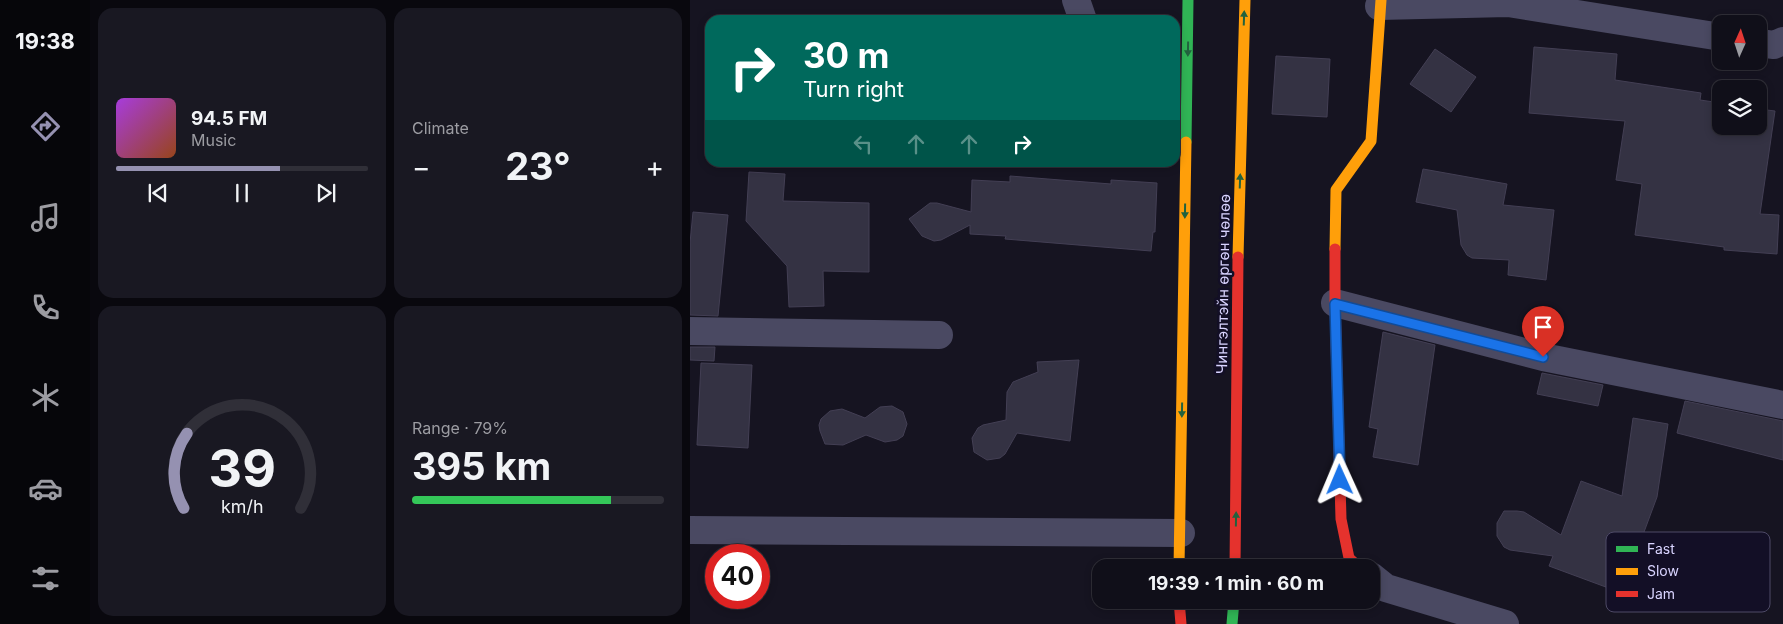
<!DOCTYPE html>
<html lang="en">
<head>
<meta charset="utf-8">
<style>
  body { margin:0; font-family:Inter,sans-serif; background:#191822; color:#f1f3f6; height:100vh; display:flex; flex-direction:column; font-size:19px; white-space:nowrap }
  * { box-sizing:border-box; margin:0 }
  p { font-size:16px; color:#9c9ca2 }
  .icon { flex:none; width:28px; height:28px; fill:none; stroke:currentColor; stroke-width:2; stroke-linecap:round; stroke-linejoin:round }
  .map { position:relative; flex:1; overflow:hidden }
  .details { display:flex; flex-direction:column; gap:8px; padding:8px; background:#09080e; width:600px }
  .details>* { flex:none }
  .top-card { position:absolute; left:15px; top:15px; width:475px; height:152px; border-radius:15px; box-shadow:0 2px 8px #0003,0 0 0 1px #302f38; background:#00695c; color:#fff; overflow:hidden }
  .needle { width:32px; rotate:3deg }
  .tools { position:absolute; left:1022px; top:15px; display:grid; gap:10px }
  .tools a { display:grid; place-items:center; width:55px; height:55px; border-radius:10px; background:#100f19; box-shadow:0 2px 8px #0003,0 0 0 1px #302f38; font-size:25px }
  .speed { position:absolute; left:15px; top:544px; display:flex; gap:10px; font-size:25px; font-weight:700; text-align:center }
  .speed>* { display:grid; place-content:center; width:65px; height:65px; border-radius:50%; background:#100f19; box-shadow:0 2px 8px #0003,0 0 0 1px #302f38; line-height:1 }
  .speed .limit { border:8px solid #d22; background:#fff; color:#111 }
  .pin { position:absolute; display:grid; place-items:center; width:42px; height:42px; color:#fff; margin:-51px -21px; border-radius:50% 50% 50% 0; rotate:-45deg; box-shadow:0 0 5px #0007 }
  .pin .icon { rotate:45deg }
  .me { position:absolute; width:55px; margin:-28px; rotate:359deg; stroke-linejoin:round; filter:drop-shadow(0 0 4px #0008) }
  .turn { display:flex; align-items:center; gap:18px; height:105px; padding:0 15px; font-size:22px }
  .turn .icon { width:65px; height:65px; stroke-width:2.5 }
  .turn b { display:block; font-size:35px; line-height:42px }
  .lanes { display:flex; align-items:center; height:48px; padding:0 15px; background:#0003; justify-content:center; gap:25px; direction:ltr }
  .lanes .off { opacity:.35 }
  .big { font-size:38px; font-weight:700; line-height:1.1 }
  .details .widget { flex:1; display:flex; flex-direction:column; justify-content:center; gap:8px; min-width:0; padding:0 18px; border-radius:15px; background:#191822 }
  .details .dial { align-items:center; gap:0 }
  .dial svg { height:130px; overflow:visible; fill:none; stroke:#302f38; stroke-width:7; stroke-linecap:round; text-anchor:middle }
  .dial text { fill:#f1f3f6; stroke:none }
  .song { display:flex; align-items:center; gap:15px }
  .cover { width:60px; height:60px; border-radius:8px; background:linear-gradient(135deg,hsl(280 70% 55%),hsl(20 70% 35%)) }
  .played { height:5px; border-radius:2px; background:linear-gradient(90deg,#9591b1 65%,#302f38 65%) }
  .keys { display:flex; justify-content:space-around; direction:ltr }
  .heat { display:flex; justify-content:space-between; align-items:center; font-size:28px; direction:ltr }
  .charge { height:8px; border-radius:4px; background:linear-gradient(90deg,#34c759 79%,#302f38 0) }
  .details .tiles { flex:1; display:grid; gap:8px; grid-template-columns:repeat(2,1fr) }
  .trip { position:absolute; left:402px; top:559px; width:288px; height:50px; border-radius:15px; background:#100f19; box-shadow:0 2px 8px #0003,0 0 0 1px #302f38; font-weight:700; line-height:50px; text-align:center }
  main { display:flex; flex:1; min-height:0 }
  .tabs { display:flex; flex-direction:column; width:90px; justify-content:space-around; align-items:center; background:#06060a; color:#9c9ca2 }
  .tabs .icon { width:35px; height:35px }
  .tabs .selected { color:#9591b1 }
  .tabs b { font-size:22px; color:#f1f3f6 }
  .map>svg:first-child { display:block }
  .building { fill:#343243; stroke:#433f54 }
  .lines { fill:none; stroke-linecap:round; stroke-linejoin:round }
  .street { stroke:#4a4962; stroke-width:28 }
  .fast { stroke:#30b455; stroke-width:11 }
  .slow { stroke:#ff9f0a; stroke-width:11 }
  .jam { stroke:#e5322d; stroke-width:11 }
  .oneway { fill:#22623e }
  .route-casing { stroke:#114b97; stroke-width:12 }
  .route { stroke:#1a73e8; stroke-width:9 }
  .labels { text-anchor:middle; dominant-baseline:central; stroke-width:5; stroke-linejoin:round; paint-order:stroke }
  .street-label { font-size:15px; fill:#d9d4ff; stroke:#130f26 }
  .key { fill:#130f26; stroke:#4e4a67; stroke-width:1 }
  .key-label { font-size:14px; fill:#d9d4ff }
</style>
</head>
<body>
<main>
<nav class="tabs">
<b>19:38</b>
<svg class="icon selected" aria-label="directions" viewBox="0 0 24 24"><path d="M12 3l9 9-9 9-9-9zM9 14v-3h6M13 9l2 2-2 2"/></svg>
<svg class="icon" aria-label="music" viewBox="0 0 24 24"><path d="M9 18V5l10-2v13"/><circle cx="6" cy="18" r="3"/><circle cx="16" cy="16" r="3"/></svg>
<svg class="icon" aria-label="phone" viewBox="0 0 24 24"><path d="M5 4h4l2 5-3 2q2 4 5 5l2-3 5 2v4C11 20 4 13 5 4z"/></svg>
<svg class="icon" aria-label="climate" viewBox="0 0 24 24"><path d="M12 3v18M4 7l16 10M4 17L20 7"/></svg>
<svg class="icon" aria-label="car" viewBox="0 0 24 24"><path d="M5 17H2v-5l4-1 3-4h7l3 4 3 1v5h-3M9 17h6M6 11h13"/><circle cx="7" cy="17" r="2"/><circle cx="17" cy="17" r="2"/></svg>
<svg class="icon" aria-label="filters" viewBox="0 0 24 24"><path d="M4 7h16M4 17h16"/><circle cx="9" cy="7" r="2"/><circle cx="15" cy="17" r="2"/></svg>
</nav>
<section class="details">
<div class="tiles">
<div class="widget">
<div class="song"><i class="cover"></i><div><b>94.5 FM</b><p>Music</p></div></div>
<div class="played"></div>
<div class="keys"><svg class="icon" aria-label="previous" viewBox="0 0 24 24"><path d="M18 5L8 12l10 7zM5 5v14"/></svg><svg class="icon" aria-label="pause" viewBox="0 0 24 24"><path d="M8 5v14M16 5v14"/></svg><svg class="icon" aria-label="next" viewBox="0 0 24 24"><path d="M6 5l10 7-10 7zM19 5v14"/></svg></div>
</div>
<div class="widget"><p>Climate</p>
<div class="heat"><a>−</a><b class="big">23°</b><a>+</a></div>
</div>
<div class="widget dial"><svg viewBox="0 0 100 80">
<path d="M14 69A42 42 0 1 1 86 69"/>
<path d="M14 69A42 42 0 0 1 16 23" stroke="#9591b1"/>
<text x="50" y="56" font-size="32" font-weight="700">39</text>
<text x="50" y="72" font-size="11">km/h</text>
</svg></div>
<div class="widget"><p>Range · 79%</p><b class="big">395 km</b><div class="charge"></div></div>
</div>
</section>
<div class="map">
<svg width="1093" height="624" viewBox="0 0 1093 624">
  <rect width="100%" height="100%" fill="#161421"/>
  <path class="building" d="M 844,47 L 927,54 L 925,80 L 1011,93 L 1010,100 L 1031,103 L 1031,126 L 1069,126 L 1069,109 L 1085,111 L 1070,214 L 1089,215 L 1087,254 L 1034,250 L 1034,247 L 945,235 L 952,184 L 926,180 L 935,121 L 839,113 Z
    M 745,49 L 786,77 L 761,112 L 720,84 Z
    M 586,56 L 640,59 L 637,117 L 582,114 Z
    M 733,169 L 817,184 L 813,205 L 864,210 L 856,280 L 818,275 L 819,260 L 782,258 L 777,255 L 771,245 L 767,210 L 726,202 Z
    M 59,172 L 95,174 L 93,201 L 179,203 L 179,272 L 133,271 L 134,306 L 99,307 L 97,266 L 56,221 Z
    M 320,176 L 421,184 L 421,180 L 467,183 L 465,232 L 463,232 L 461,251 L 315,239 L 316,236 L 280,234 L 280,225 L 251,240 L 244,241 L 232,236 L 219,219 L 240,203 L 247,203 L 281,212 L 282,180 L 320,182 Z
    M 3,212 L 38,215 L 28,316 L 0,315 L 0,243 Z
    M 693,332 L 745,345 L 728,465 L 683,457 L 688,429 L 679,427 Z
    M 0,347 L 25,347 L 24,361 L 0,360 Z
    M 389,360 L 380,441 L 327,433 L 315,454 L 310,458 L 297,460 L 284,452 L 282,438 L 288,428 L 293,425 L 316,420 L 317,392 L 323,382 L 348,372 L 347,362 Z
    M 11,363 L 62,365 L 58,448 L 7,445 Z
    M 852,373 L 913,385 L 908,406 L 847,394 Z
    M 995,401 L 1093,421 L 1093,460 L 987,433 Z
    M 202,406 L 213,412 L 217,424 L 213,436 L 207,440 L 195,442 L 176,435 L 153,445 L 135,444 L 130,431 L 129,425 L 131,419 L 140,411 L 152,409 L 175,418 L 190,407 Z
    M 943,418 L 978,424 L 967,497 L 944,559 L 981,565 L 986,573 L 987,584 L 985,589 L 974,597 L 965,596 L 937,579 L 932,593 L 859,566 L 863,556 L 820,550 L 814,547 L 807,536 L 807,523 L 814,511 L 827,511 L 834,512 L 871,535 L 891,481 L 932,496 Z"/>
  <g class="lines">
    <path class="street" d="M 386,0 L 393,20
      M 689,6 L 818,3 L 1031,37
      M 1069,43 L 1084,45 L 1093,41
      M 645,303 L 853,357 L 1093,405
      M 0,331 L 249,335
      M 0,530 L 491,533
      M 681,576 L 696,588 L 815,624"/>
    <path class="fast" d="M 496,142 L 498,0
      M 542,624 L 544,600"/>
    <path class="slow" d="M 645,249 L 646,190 L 681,141 L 691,0
      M 548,257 L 555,0
      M 489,568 L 496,142"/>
    <path class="jam" d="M 645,249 L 645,303 L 651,519 L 659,558 L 670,568
      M 545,568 L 548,257
      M 489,600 L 491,624"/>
  </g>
  <defs><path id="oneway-solid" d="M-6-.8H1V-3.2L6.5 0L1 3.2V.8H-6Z" transform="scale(1.25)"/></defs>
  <g class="oneway">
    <use href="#oneway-solid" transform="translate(554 18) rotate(-88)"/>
    <use href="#oneway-solid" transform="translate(498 49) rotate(91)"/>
    <use href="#oneway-solid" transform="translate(550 181) rotate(-88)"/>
    <use href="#oneway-solid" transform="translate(495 211) rotate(91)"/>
    <use href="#oneway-solid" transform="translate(492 410) rotate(91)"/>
    <use href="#oneway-solid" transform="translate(546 519) rotate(-89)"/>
  </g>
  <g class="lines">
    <defs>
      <path id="route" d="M 650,480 L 645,304 L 853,357"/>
    </defs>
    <use href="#route" class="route-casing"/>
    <use href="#route" class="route"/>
  </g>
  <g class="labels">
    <g class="street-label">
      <text transform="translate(533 284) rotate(-89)">Чингэлтэйн өргөн чөлөө</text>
    </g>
  </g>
  <rect x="916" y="532" width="164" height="80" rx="8" class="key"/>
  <rect x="926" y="546" width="22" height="6" fill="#30b455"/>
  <rect x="926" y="568" width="22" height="7" fill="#ff9f0a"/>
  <rect x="926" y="591" width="22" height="6" fill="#e5322d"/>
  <g class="key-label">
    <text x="957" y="554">Fast</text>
    <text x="957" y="576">Slow</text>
    <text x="957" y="599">Jam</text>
  </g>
</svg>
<div class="tools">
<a><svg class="needle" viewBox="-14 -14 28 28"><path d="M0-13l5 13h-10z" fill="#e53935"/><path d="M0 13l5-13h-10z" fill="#9c9ca2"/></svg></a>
<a><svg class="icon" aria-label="layers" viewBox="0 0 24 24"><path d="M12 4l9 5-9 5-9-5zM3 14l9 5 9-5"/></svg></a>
</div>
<div class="speed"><div class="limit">40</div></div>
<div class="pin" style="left:853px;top:357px;background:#d93025"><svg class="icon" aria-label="arrive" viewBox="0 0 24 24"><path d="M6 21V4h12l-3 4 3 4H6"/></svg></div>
<svg class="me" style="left:650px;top:480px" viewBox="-20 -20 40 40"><path d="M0-17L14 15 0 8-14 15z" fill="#1a73e8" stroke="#fff" stroke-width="4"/></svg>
<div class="trip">19:39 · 1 min · 60 m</div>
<div class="top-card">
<div class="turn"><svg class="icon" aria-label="right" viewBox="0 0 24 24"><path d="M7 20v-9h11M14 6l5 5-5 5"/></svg><div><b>30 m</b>Turn right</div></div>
<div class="lanes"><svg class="icon off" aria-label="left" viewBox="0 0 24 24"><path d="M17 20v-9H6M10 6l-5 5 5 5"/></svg><svg class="icon off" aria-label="ahead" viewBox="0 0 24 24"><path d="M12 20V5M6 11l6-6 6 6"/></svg><svg class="icon off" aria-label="ahead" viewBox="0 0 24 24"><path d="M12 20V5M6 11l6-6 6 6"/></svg><svg class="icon" aria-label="right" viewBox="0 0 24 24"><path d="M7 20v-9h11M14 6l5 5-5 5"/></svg></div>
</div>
</div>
</main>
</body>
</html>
